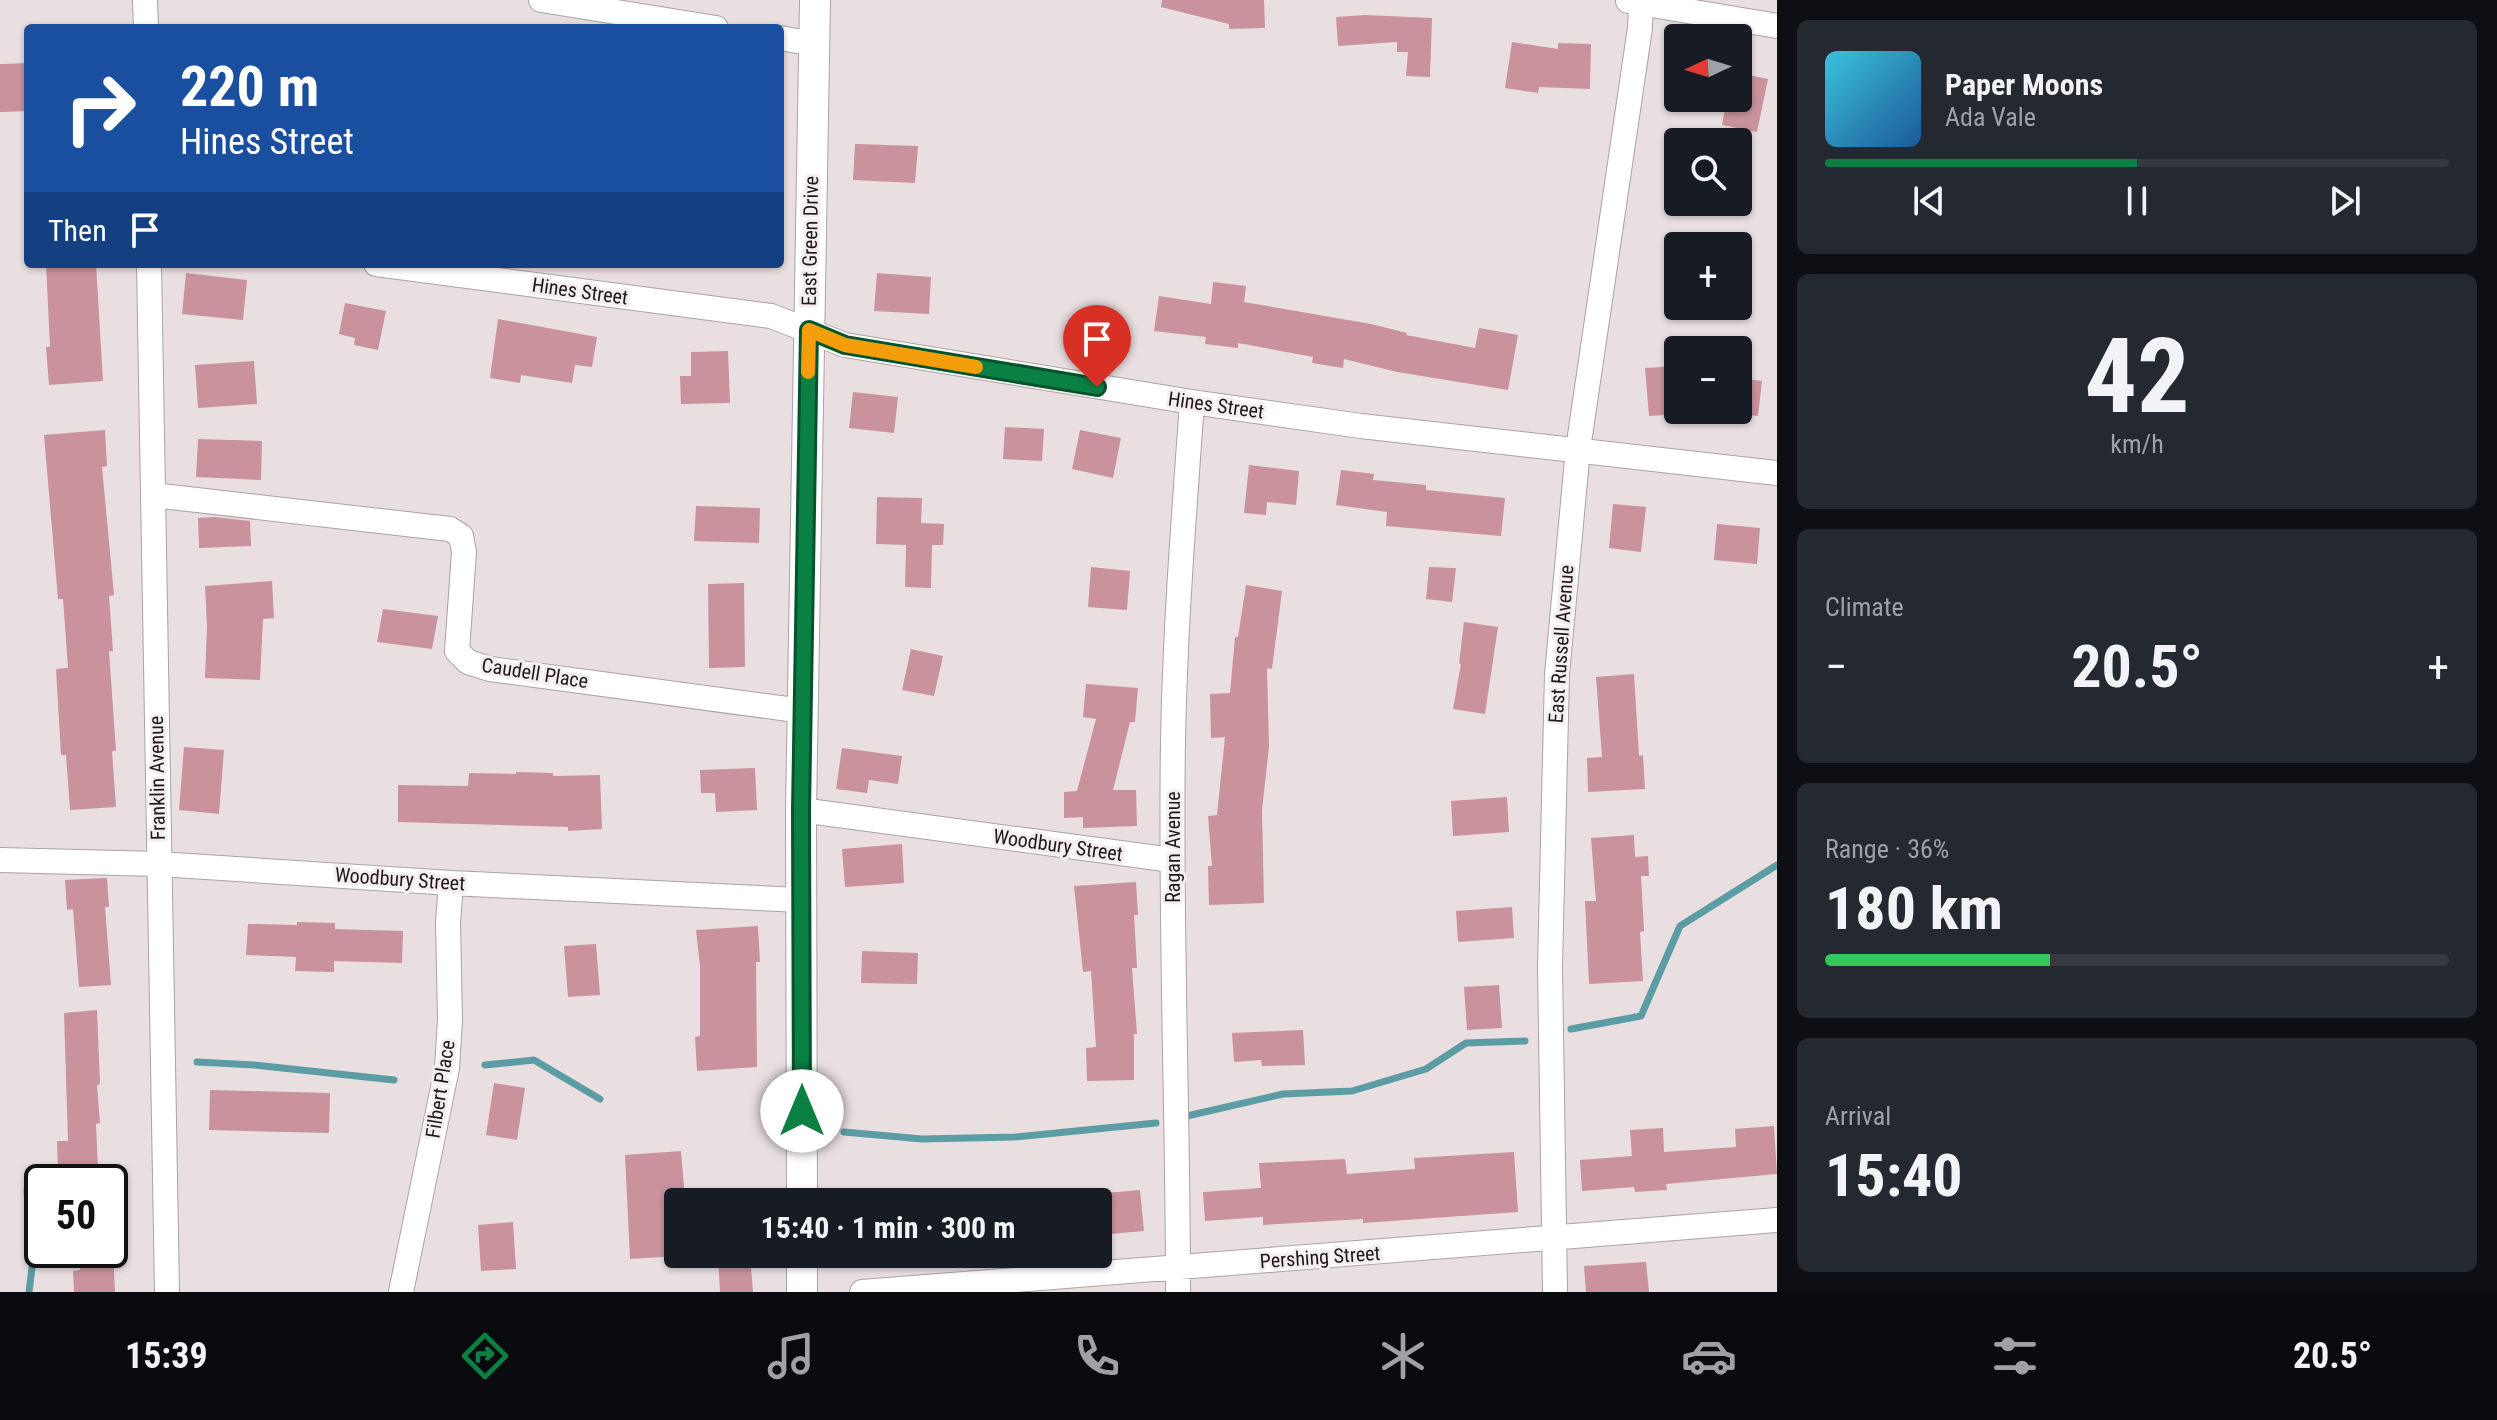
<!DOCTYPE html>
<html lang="en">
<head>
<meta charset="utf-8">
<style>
  body { margin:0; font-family:"Roboto Condensed",sans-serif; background:#242831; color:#f1f3f6; height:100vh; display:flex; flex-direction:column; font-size:30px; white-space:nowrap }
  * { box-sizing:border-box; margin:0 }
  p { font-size:26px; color:#9ea1a6 }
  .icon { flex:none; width:44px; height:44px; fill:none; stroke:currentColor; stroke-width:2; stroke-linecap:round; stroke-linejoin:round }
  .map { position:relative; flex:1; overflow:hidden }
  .sheet { display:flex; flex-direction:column; gap:20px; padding:20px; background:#0d0f14; width:720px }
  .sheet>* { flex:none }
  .guide { position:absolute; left:24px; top:24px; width:760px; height:244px; border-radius:8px; box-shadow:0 2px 6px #0004; background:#1a4fa0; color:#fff; overflow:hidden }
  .needle { width:52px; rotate:266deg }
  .controls { position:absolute; left:1664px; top:24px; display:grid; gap:16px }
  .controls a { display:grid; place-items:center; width:88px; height:88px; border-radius:8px; background:#171b24; box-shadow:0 2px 6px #0004; font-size:40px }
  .speed { position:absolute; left:24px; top:1164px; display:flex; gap:16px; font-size:40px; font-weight:700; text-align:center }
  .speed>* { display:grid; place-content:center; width:104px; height:104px; border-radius:50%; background:#171b24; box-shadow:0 2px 6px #0004; line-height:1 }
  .speed .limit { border:4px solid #111; border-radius:12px; background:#fff; color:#111 }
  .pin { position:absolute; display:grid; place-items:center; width:68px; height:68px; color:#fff; margin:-82px -34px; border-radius:50% 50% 50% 0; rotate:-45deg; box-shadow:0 0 8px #0007 }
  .pin .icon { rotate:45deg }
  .me { position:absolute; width:88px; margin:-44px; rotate:0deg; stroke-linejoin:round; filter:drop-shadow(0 0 6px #0008) }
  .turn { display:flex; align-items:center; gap:28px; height:168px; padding:0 24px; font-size:36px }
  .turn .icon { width:104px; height:104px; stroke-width:2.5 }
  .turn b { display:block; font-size:56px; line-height:68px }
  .then { display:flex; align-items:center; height:76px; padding:0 24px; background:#0003; gap:16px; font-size:30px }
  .big { font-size:60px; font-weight:700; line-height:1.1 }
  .sheet .widget { flex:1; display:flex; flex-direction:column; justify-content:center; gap:12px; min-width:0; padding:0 28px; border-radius:12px; background:#242831 }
  .sheet .dial { align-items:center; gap:0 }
  .dial b { font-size:104px; line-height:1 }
  .song { display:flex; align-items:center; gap:24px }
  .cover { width:96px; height:96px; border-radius:12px; background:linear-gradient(135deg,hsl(190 70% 55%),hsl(210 70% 35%)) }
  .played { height:8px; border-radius:4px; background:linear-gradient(90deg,#0b8043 50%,#363941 50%) }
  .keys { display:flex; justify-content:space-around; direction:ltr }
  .heat { display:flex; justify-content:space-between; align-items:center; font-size:44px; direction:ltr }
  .charge { height:12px; border-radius:6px; background:linear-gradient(90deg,#34c759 36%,#363941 0) }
  .trip { position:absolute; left:664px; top:1188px; width:448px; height:80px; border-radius:8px; background:#171b24; box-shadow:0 2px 6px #0004; font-weight:700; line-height:80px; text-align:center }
  .tabs { display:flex; height:128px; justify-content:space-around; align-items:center; background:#090b0e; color:#9ea1a6 }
  .tabs .icon { width:56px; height:56px }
  .tabs .selected { color:#0b8043 }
  .tabs b { font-size:36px; color:#f1f3f6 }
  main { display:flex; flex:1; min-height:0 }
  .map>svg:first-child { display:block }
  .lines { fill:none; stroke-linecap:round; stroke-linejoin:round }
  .stream { stroke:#5c9da5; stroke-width:7 }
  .building { fill:#c9929c }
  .minor-casing { stroke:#aba2a3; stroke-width:26 }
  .major-casing { stroke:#aba2a3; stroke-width:32 }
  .minor { stroke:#fff; stroke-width:24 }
  .major { stroke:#fff; stroke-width:30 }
  .route-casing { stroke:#07532c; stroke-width:20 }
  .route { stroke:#0b8043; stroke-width:14 }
  .slow { stroke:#f59e0b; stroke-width:14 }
  .labels { text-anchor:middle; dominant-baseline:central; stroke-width:6; stroke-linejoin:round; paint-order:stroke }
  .street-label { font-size:20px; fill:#1c191a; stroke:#f6edee }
</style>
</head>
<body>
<main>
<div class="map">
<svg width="1777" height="1292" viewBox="0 0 1777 1292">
  <rect width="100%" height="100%" fill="#e9dfe1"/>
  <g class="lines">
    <path class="stream" d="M 1571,1029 L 1641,1016 L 1680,926 L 1777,865
      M 197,1062 L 254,1065 L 394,1080
      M 485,1065 L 534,1060 L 600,1099
      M 1187,1116 L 1283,1094 L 1352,1091 L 1426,1069 L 1466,1043 L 1525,1041
      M 844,1132 L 922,1139 L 1015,1137 L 1156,1123
      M 27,1191 L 33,1260 L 29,1292"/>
  </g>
  <path class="building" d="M 1162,0 L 1264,0 L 1265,28 L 1229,29 L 1229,24 L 1161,7 Z
    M 1365,15 L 1432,18 L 1430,77 L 1406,76 L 1408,52 L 1397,52 L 1397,42 L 1338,46 L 1336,17 Z
    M 1512,42 L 1558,49 L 1558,43 L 1591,44 L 1590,89 L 1539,87 L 1538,93 L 1505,88 Z
    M 28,63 L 28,111 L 0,112 L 0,64 Z
    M 1738,73 L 1768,79 L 1757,132 L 1722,125 L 1727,98 L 1738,98 Z
    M 855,144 L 918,146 L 915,183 L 853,180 Z
    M 46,264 L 96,264 L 103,381 L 49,385 L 46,347 L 50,347 Z
    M 186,273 L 247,280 L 243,320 L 182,314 Z
    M 877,273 L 931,277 L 929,314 L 874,311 Z
    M 1213,282 L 1246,286 L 1244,302 L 1371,324 L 1407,333 L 1406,335 L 1475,348 L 1479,328 L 1518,335 L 1508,390 L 1397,372 L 1344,359 L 1343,368 L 1312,363 L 1313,357 L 1238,343 L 1238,348 L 1205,344 L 1206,337 L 1154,331 L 1159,296 L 1211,304 Z
    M 345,303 L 386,311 L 378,350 L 354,345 L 355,338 L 339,334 Z
    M 498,319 L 597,337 L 592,367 L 575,365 L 572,383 L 521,375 L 520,383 L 490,378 Z
    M 728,351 L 730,403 L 681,404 L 680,376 L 691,376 L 691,352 Z
    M 254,361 L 257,404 L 198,408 L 195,365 Z
    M 1676,366 L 1679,414 L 1649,416 L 1645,368 Z
    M 1738,378 L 1762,381 L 1758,416 L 1738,414 Z
    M 853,392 L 898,397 L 894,433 L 849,428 Z
    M 1005,427 L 1044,429 L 1042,461 L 1003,459 Z
    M 105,430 L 107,466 L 102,467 L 114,595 L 109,596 L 113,651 L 109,651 L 116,751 L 112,751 L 116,807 L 70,810 L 66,755 L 61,755 L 56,669 L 68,668 L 63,599 L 58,599 L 44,435 Z
    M 1080,430 L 1121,438 L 1113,478 L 1072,469 Z
    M 198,439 L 262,441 L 261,480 L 196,477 Z
    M 1249,465 L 1299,471 L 1296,505 L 1267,502 L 1266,515 L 1244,513 Z
    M 1341,470 L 1374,474 L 1373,480 L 1426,485 L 1426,490 L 1505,498 L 1501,536 L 1386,526 L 1387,512 L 1336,505 Z
    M 877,497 L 922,498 L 921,523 L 944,524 L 943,545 L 932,545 L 931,588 L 905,587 L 906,545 L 876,544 Z
    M 1613,504 L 1646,507 L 1641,552 L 1609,548 Z
    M 696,506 L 760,508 L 759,543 L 694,541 Z
    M 215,517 L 250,521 L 251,546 L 199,548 L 198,518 Z
    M 1717,524 L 1760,528 L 1757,564 L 1714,560 Z
    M 1091,567 L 1130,571 L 1127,610 L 1088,607 Z
    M 1429,567 L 1456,568 L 1452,602 L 1426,599 Z
    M 272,581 L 274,618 L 263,619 L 260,680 L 205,678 L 207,626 L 205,586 Z
    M 744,583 L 745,667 L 709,668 L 708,584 Z
    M 1246,585 L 1282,591 L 1272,669 L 1267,668 L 1269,747 L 1262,810 L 1264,903 L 1209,905 L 1208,866 L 1212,866 L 1208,816 L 1217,815 L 1225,737 L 1211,738 L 1210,694 L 1230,693 L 1235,637 L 1238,637 Z
    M 383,609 L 438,616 L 432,649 L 377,642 Z
    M 1464,622 L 1498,627 L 1485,714 L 1453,709 L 1461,664 L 1459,663 Z
    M 911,649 L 943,656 L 934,696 L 902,690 Z
    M 1634,674 L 1639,756 L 1643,755 L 1645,789 L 1588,792 L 1587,758 L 1602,757 L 1596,677 Z
    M 1086,684 L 1138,688 L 1135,722 L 1130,722 L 1113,790 L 1136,790 L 1137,826 L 1083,828 L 1083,817 L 1064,818 L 1064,792 L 1077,791 L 1096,719 L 1083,717 Z
    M 184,747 L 224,750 L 219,814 L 179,810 Z
    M 842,748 L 902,756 L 898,784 L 869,780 L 867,793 L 836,789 Z
    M 755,768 L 757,810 L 716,812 L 715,793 L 701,793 L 700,770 Z
    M 516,772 L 553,773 L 553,776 L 600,775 L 602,829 L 568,831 L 568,827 L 398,822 L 398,785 L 468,786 L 469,773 L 516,774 Z
    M 1507,797 L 1509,832 L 1453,836 L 1451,801 Z
    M 1634,835 L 1635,857 L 1648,856 L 1649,876 L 1641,876 L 1644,931 L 1640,932 L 1643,981 L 1589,984 L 1585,901 L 1596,901 L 1591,838 Z
    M 902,844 L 904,883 L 845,887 L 842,849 Z
    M 107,878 L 109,907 L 105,907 L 111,985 L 79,987 L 73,909 L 67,910 L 65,880 Z
    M 1136,882 L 1138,915 L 1134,915 L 1137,968 L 1132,968 L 1137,1034 L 1134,1034 L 1134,1080 L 1087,1081 L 1086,1048 L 1096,1047 L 1091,971 L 1083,972 L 1074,886 Z
    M 1512,907 L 1514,938 L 1458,942 L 1456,911 Z
    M 297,922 L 335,923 L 335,929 L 403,931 L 402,963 L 334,961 L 334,972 L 295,971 L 296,957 L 246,955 L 248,924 L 297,925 Z
    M 758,926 L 760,962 L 756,962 L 757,1067 L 697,1071 L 695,1037 L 700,1036 L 700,966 L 696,930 Z
    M 596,944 L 600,995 L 568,997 L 564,946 Z
    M 862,951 L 918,953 L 917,984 L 861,983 Z
    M 1499,985 L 1502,1028 L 1467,1030 L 1464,987 Z
    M 97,1010 L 100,1084 L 97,1085 L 100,1123 L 96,1124 L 98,1169 L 58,1171 L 57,1141 L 68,1141 L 64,1013 Z
    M 1303,1030 L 1305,1065 L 1262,1066 L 1261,1060 L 1234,1062 L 1232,1033 Z
    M 494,1083 L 525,1088 L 517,1140 L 486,1135 Z
    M 210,1090 L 330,1093 L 329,1133 L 209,1130 Z
    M 1774,1126 L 1777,1174 L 1666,1184 L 1667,1190 L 1635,1192 L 1634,1187 L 1582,1191 L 1580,1160 L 1632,1156 L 1630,1130 L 1663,1128 L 1664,1152 L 1736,1147 L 1735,1129 Z
    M 681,1151 L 685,1199 L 678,1199 L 678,1256 L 630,1259 L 625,1155 Z
    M 1514,1152 L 1518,1212 L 1363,1223 L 1363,1219 L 1263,1225 L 1263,1217 L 1205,1221 L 1203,1192 L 1261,1188 L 1259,1163 L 1345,1159 L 1347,1174 L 1415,1169 L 1414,1158 Z
    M 1140,1190 L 1144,1231 L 1110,1234 L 1106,1193 Z
    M 513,1222 L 516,1269 L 481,1271 L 478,1225 Z
    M 79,1250 L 113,1250 L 115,1292 L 74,1292 L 73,1271 L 80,1270 Z
    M 718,1254 L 750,1254 L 753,1292 L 720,1292 Z
    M 1646,1262 L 1649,1292 L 1586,1292 L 1584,1266 Z"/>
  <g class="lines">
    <defs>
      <path id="minor" d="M 145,0 L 146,28
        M 541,0 L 716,28
        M 1628,1 L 1777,26
        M 780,38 L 814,44
        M 149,264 L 167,1292
        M 376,264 L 771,316 L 845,345 L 1192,402 L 1361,426 L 1777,473
        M 153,495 L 450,529 L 461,536 L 464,552 L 457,651 L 468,662 L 490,669 L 803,711
        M 801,810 L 1172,860
        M 0,860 L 159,864 L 451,883 L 800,900
        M 401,1292 L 447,1068 L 450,1020 L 448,922 L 451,883
        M 862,1292 L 1777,1220
        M 1178,1292 C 1178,1108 1170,925 1173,741 C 1175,628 1184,515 1192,402
        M 1555,1292 L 1550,967 L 1557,674 L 1578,449 L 1640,28 L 1641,0"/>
      <path id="major" d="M 802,1202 L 801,810 L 815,0
        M 802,1254 L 802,1292"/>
    </defs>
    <use href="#minor" class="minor-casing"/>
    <use href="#major" class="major-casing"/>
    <use href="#minor" class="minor"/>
    <use href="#major" class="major"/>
  </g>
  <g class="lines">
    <defs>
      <path id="route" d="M 802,1111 L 801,810 L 809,330 L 845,345 L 1097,387"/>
    </defs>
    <use href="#route" class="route-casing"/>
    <use href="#route" class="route"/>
    <path class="slow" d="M 808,372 L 809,330 L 845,345 L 976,367"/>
  </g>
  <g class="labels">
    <g class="street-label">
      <text transform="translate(810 241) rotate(-89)">East Green Drive</text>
      <text transform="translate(580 291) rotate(8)">Hines Street</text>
      <text transform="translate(1216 405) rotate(8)">Hines Street</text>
      <text transform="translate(1561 644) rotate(-86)">East Russell Avenue</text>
      <text transform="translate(535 673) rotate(9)">Caudell Place</text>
      <text transform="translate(157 778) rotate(-91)">Franklin Avenue</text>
      <text transform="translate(1058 845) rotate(8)">Woodbury Street</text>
      <text transform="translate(1173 847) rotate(-90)">Ragan Avenue</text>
      <text transform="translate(400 879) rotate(4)">Woodbury Street</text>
      <text transform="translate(440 1089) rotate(-81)">Filbert Place</text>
      <text transform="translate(1320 1257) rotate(-4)">Pershing Street</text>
    </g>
  </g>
</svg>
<div class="controls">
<a><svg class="needle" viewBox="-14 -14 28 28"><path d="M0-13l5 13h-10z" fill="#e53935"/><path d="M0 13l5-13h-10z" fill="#9ea1a6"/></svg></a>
<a><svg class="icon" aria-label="search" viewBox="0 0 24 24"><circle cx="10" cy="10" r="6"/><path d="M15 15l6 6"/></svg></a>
<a>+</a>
<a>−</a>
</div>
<div class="speed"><div class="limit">50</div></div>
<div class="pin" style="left:1097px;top:387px;background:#d93025"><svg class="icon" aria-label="arrive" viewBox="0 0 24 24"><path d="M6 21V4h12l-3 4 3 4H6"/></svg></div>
<svg class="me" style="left:802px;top:1111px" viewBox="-20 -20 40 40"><circle r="19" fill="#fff"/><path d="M0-13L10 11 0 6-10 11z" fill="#0b8043"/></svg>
<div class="trip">15:40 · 1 min · 300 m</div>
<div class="guide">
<div class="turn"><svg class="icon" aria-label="right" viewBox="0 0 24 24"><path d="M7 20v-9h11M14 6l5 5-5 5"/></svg><div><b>220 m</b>Hines Street</div></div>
<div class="then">Then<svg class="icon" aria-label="arrive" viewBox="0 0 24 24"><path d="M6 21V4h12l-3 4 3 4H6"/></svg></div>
</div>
</div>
<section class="sheet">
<div class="widget">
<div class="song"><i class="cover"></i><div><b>Paper Moons</b><p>Ada Vale</p></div></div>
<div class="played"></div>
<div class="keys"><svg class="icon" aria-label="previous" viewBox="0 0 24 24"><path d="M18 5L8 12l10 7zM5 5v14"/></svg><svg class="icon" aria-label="pause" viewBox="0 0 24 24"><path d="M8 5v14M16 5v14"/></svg><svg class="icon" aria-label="next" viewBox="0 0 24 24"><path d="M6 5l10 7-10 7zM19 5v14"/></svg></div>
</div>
<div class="widget dial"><b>42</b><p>km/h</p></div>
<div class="widget"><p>Climate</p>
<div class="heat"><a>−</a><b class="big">20.5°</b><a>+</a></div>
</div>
<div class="widget"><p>Range · 36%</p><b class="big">180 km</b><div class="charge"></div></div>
<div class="widget"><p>Arrival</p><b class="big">15:40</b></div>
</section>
</main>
<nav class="tabs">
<b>15:39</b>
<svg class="icon selected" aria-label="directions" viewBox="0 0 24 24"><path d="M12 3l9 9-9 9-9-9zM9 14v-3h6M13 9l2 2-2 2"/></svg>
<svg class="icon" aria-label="music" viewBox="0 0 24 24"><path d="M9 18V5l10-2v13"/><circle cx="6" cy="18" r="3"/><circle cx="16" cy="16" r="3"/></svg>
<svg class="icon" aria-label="phone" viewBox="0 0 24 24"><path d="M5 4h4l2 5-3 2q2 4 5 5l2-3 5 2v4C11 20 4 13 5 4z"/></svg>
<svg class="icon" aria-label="climate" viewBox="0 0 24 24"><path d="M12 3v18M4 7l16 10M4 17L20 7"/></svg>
<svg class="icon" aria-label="car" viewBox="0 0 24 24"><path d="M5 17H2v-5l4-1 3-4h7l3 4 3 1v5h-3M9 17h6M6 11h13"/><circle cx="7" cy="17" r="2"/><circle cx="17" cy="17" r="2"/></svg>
<svg class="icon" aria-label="filters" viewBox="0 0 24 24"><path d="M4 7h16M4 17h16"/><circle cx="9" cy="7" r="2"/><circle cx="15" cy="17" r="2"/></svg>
<b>20.5°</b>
</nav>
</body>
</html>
